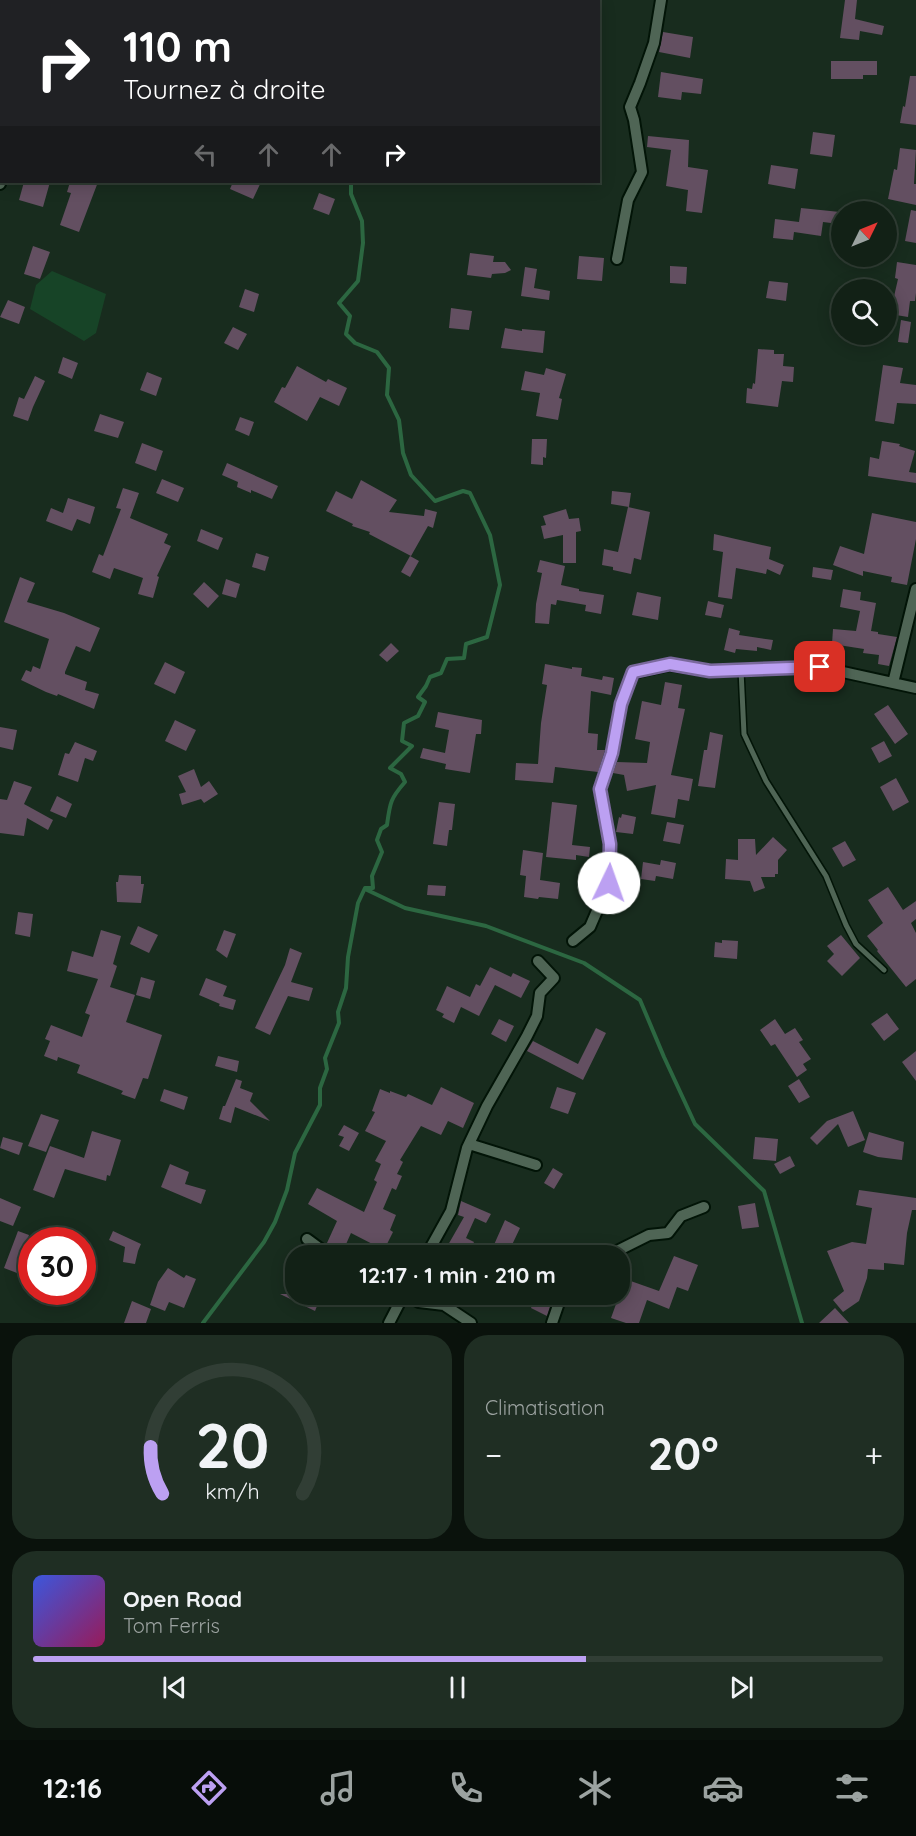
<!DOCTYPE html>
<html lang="fr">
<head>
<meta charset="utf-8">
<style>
  body { margin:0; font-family:Quicksand,sans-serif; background:#1f2e23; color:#f1f3f6; height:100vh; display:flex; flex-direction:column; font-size:22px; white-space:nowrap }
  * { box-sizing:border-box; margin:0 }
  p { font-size:20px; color:#9ca3a1 }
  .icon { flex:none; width:33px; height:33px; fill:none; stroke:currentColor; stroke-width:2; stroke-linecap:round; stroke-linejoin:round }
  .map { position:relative; height:1323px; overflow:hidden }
  .side { display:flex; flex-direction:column; gap:12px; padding:12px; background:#0a120c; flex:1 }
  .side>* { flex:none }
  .guide { position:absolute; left:0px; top:0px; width:600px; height:183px; box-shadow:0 3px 15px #0003,0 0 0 2px #313e35; background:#202124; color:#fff; overflow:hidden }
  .needle { width:39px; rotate:47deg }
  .controls { position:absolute; left:831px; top:201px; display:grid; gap:12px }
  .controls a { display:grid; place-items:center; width:66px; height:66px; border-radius:50%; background:#122116; box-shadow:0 3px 15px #0003,0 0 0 2px #313e35; font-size:30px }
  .speed { position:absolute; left:18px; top:1227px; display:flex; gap:12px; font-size:30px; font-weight:700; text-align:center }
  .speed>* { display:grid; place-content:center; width:78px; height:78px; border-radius:50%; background:#122116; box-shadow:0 3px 15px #0003,0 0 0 2px #313e35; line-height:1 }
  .speed .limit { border:9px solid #d22; background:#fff; color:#111 }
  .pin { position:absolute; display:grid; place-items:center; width:51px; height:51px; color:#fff; margin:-26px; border-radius:12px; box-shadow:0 3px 9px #0006 }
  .me { position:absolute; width:66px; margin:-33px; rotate:3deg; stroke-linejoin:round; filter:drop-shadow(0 0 4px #0008) }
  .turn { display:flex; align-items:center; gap:21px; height:126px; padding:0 24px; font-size:27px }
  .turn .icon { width:78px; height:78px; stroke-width:2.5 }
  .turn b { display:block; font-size:42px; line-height:51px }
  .lanes { display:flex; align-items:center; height:57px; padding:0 24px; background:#0003; justify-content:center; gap:30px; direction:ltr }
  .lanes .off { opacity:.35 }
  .big { font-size:45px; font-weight:700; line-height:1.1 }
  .side .tile { flex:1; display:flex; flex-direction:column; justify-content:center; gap:9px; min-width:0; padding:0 21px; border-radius:24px; background:#1f2e23 }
  .side .dial { align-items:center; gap:0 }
  .dial svg { height:156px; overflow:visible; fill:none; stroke:#313e35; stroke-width:7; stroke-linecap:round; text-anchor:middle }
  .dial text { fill:#f1f3f6; stroke:none }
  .song { display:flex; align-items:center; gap:18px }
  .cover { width:72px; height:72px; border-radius:9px; background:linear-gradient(135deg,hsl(230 70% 55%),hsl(330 70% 35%)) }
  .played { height:6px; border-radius:3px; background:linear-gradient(90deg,#bca0f2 65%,#313e35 65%) }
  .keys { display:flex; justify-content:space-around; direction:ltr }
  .heat { display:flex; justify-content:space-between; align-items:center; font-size:33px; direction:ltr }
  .side .tiles { flex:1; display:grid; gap:12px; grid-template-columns:1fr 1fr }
  .tile:last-child { grid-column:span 2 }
  .trip { position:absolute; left:285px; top:1245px; width:345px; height:60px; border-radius:24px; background:#122116; box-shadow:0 3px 15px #0003,0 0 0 2px #313e35; font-weight:700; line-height:60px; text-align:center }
  .dock { display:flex; height:96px; justify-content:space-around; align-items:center; background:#070d09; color:#9ca3a1 }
  .dock .icon { width:42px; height:42px }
  .dock .on { color:#bca0f2 }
  .dock b { font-size:27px; color:#f1f3f6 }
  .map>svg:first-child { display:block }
  .green { fill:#174427 }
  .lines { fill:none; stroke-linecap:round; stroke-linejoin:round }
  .stream { stroke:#2c6741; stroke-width:4 }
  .building { fill:#634f61 }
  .service-casing { stroke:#021407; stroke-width:8 }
  .minor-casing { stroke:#021407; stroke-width:14 }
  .service { stroke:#4f6555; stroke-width:5 }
  .minor { stroke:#4f6555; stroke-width:10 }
  .route-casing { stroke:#7a689d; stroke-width:15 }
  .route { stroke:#bca0f2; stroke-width:10 }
</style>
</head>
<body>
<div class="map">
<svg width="916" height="1323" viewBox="0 0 916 1323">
  <rect width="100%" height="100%" fill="#182c1e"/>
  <path class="green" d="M 52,271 L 106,294 L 96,333 L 84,341 L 30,309 L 36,285 Z"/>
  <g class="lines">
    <path class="stream" d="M 321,0 L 321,2
      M 465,2 L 466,0
      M 365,889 L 405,908 L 486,926 L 584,963 L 640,1000 L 664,1057 L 695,1124 L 764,1191 L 802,1323
      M 203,1323 L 264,1242 L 275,1222 L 287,1190 L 295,1153 L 320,1105 L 320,1088 L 327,1069 L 325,1058 L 339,1023 L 338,1012 L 346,988 L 348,957 L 358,903 L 365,888 L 373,888 L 372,876 L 382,852 L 377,840 L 381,829 L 387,825 C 390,803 390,799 405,782 L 401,774 L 390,768 L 412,746 L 402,741 L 404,723 L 418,716 L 425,702 L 418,697 L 426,686 L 430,677 L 441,673 L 447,659 L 464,658 L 466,644 L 487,637 L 500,585 L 490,535 L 470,493 L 463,491 L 435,501 L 411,475 L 403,453 L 399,420 L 387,395 L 389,368 L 377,352 L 355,343 L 346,334 L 350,316 L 339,303 L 358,281 L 363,243 L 362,221 L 351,194 L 351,182"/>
  </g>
  <path class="building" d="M 845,0 L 857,0 L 855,19 L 884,26 L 882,35 L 860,31 L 859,40 L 840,38 Z
    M 663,32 L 693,37 L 690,58 L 659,52 Z
    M 831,61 L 877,61 L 877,75 L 863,75 L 863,79 L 831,79 Z
    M 661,72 L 703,79 L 701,94 L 682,92 L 681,100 L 658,97 Z
    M 910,76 L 916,76 L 916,125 L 900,123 L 903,106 L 905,107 Z
    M 813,132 L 835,135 L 832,157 L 810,154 Z
    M 648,136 L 689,140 L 688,167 L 708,170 L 702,213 L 686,211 L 688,190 L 666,186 L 671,150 L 647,147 Z
    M 900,148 L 916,150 L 914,184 L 916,184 L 916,205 L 888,199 L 894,169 L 897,170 Z
    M 771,165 L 798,169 L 795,189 L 768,184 Z
    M 24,182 L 50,182 L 43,207 L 19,200 Z
    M 70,182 L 98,182 L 79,232 L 60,225 L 71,193 L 67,192 Z
    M 233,182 L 261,182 L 253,199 L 230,189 Z
    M 319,193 L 335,199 L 329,215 L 313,209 Z
    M 801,208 L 840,212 L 839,224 L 823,222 L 821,236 L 794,232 L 793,240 L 773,238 L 775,219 L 799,222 Z
    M 911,210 L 916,211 L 916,243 L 905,241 Z
    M 33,246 L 50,252 L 40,279 L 24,274 Z
    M 470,253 L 494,256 L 493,262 L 505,262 L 511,270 L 505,273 L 492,274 L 491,278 L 467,275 Z
    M 579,256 L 604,258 L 602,281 L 577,279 Z
    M 897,262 L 916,265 L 916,293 L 915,301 L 910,301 L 908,317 L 890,314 L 898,279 L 895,278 Z
    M 670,266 L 687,267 L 686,284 L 670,283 Z
    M 525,267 L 537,269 L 534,288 L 550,291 L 549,300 L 521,296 Z
    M 769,281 L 788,283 L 786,301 L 766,298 Z
    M 245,289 L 259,294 L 254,312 L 239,307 Z
    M 8,300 L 25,307 L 19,324 L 0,317 Z
    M 451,308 L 472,311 L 469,330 L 449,328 Z
    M 901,320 L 911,322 L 908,343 L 898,342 Z
    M 233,327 L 247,334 L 238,350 L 224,343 Z
    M 505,328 L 522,331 L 522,329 L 545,331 L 543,353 L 501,348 Z
    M 758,349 L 774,350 L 774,354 L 784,354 L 783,366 L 794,367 L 793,382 L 782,381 L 778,407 L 746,403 L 747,388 L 752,389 L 753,383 L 755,384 Z
    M 63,357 L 78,363 L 72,379 L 58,373 Z
    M 883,365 L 903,368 L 900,383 L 916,385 L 916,404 L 897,403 L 894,424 L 875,421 Z
    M 297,366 L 326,382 L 328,379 L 347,388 L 339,406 L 320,397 L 307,421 L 274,402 L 282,387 L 285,388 Z
    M 546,368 L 566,374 L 559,398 L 562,399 L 558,420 L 536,416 L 540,393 L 521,390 L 525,371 L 544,375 Z
    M 147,372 L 162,378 L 156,396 L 140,390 Z
    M 35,376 L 45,381 L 33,407 L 28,421 L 13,416 L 19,397 L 24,399 Z
    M 100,414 L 124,422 L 118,438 L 94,431 Z
    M 240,417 L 254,422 L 249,436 L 235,430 Z
    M 532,439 L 547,439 L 546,458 L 543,457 L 543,465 L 531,464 Z
    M 882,441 L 900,444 L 899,446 L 915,451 L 909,472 L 916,473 L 916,483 L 868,476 L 870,457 L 879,459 Z
    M 142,443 L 163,451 L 156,471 L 135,463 Z
    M 227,463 L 278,486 L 272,499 L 251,490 L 251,493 L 237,487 L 238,482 L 222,475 Z
    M 162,479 L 184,488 L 178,502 L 156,493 Z
    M 361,480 L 397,500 L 389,512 L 424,516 L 425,509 L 437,512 L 433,528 L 428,526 L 411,556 L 369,534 L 370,532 L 352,526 L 353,524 L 326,511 L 336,491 L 352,499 Z
    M 123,488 L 139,493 L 130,518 L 168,534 L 164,543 L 171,546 L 157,576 L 159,577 L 153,598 L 138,594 L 143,578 L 114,568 L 110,579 L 92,572 L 99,554 L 103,556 L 121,509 L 116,508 Z
    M 612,491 L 631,493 L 629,507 L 611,504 Z
    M 68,498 L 95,507 L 90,524 L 77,519 L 72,531 L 46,521 L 51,508 L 63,513 Z
    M 628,507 L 650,512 L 641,560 L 634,558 L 631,574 L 613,570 L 613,567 L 602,565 L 604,549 L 618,552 Z
    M 566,509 L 569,519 L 579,518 L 581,531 L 576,532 L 576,563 L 563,563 L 563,535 L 544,539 L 541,526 L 546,525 L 543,516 Z
    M 872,513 L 916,522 L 916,539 L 907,585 L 891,582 L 892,577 L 863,571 L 863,576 L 833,565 L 840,546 L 864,554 Z
    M 201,529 L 223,538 L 218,550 L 197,541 Z
    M 714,534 L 771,547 L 769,559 L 784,565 L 780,575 L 767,569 L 766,574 L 736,568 L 732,599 L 718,597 L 723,552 L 713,550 Z
    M 256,553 L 269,557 L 265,571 L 252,567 Z
    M 410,556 L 419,561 L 410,577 L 401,572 Z
    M 540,560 L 565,566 L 561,585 L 579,589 L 579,591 L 604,595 L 601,614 L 585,611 L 586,605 L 557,600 L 556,605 L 551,604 L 549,624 L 535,623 L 536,604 L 542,573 L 537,572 Z
    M 813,567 L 833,570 L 831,580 L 812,577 Z
    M 20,577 L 35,583 L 27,602 L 64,613 L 100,628 L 90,652 L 76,646 L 65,672 L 65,674 L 87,682 L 85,690 L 99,694 L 94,709 L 58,694 L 57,696 L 46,692 L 21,680 L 26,670 L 31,672 L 33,666 L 40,669 L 49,639 L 4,622 Z
    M 226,579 L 240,584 L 236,598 L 222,594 Z
    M 204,582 L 219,596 L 208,608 L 193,594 Z
    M 843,589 L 861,592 L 860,600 L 876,603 L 871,631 L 878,632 L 878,634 L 897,637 L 889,666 L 878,664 L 879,655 L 863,653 L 864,649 L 832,644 L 833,629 L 856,631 L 860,611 L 840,607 Z
    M 637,592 L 661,597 L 658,620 L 632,615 Z
    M 708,601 L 724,605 L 721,618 L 705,615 Z
    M 729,628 L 740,631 L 739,635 L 773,640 L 771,650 L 757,647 L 757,651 L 736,649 L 735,653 L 724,650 Z
    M 391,643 L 399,651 L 387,662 L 379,655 Z
    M 165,662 L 185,672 L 175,694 L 154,684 Z
    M 545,664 L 572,669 L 572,667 L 582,668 L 581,676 L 602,680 L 603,676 L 614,678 L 611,695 L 591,691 L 588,733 L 598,734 L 597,750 L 605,750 L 598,772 L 555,767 L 553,783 L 515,780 L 516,763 L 538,764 L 541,723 L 547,685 L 542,684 Z
    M 665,682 L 682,685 L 678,708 L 685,709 L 671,775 L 693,779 L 689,801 L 678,799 L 675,818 L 651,814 L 656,785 L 627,791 L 624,775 L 613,773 L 617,762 L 647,763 L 650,742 L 635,739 L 642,701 L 661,705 Z
    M 888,705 L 908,734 L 895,744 L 874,714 Z
    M 438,712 L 482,720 L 481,734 L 476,734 L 470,773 L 445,769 L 446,764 L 420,758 L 423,748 L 445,753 L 449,730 L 435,727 Z
    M 175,720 L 196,730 L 186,751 L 165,741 Z
    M 0,727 L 17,730 L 13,750 L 0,747 Z
    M 710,732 L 723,735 L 715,788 L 698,786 L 704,750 L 707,750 Z
    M 884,741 L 892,756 L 879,763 L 871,748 Z
    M 75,742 L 97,751 L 93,761 L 85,758 L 78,782 L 58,775 L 65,753 L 69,754 Z
    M 194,769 L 201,787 L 209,781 L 218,794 L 204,803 L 201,799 L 182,805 L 179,794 L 186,792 L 178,776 Z
    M 896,778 L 909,802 L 893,811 L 880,787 Z
    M 14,781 L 32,787 L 24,804 L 53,820 L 48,830 L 27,818 L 24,836 L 0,833 L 0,799 L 7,800 Z
    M 57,796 L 72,804 L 66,818 L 50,811 Z
    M 439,802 L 455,804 L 452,830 L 449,830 L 447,846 L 433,844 Z
    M 552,802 L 577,805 L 572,845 L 590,847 L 589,857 L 576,855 L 576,860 L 546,857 Z
    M 622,814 L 636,817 L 633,834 L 616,832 L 619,817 L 621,818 Z
    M 667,822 L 684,825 L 680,844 L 663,841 Z
    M 773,837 L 787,850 L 778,860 L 778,874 L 775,874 L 775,877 L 761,877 L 765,888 L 754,892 L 750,881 L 725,879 L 726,859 L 738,860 L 738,839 L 755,839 L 756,855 Z
    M 845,841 L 856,860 L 843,867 L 832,848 Z
    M 523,850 L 543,853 L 540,880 L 560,883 L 558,899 L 539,897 L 538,899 L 524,897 L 526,876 L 520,875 Z
    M 661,860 L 676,863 L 673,879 L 656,876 L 655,881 L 641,879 L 643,862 L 660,865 Z
    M 119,875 L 141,876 L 141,884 L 144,884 L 141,903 L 117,902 L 116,882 L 118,882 Z
    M 428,885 L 446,886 L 445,896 L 427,895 Z
    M 888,887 L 903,910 L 916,901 L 916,919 L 911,923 L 916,933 L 916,979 L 906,987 L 877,951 L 878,950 L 867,936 L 883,923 L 868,900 Z
    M 18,912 L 33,914 L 30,937 L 15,934 Z
    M 138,926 L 158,935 L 149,953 L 130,944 Z
    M 101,930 L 121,936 L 113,964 L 117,966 L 110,987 L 135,995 L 126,1022 L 162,1035 L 148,1079 L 143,1078 L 135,1099 L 121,1094 L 123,1091 L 77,1073 L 80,1065 L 58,1057 L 57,1061 L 44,1056 L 50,1041 L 45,1039 L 51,1025 L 82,1037 L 90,1015 L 85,1013 L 98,979 L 67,971 L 72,951 L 93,957 Z
    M 224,930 L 236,934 L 227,958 L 216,950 Z
    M 841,935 L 860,958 L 842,976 L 827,961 L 834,954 L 827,946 Z
    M 722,940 L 738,941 L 737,959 L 714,957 L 715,942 L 722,943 Z
    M 290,948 L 302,953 L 291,982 L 313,988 L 309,1001 L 288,996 L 270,1035 L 255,1028 L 285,965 Z
    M 490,967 L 511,977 L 513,973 L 530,981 L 521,998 L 495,985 L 479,1016 L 461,1007 L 454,1023 L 442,1017 L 444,1014 L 436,1010 L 447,986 L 470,997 L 476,984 L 480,986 Z
    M 141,977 L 155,981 L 150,999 L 136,995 Z
    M 206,978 L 227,986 L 223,996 L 236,1000 L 233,1010 L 219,1006 L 221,1000 L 220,1004 L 199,995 Z
    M 887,1013 L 899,1029 L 884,1041 L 871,1024 Z
    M 499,1019 L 514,1026 L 506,1042 L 491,1034 Z
    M 775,1019 L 785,1034 L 795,1028 L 803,1040 L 799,1042 L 811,1059 L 803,1064 L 807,1070 L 797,1077 L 775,1044 L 771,1046 L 760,1030 Z
    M 596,1028 L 606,1033 L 583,1080 L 527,1051 L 533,1041 L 578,1064 Z
    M 916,1051 L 916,1081 L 902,1062 Z
    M 218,1056 L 239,1061 L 237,1072 L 215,1066 Z
    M 236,1079 L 242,1081 L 240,1088 L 253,1093 L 250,1101 L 270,1121 L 235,1107 L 231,1123 L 219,1119 L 223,1106 L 225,1106 Z
    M 799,1079 L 810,1097 L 799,1103 L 788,1086 Z
    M 441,1087 L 474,1103 L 463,1128 L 448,1121 L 441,1135 L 421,1126 L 400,1160 L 403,1162 L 397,1174 L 402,1176 L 396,1190 L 392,1188 L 383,1209 L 396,1215 L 390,1230 L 393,1232 L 384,1250 L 351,1233 L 343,1251 L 327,1243 L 337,1221 L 308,1204 L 317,1188 L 364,1212 L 377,1182 L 374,1180 L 381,1164 L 375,1161 L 386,1141 L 365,1131 L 375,1112 L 372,1111 L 380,1089 L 390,1093 L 390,1091 L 406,1097 L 408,1094 L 432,1105 Z
    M 557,1087 L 576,1093 L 568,1114 L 550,1108 Z
    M 164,1089 L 188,1097 L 184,1110 L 160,1101 Z
    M 853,1111 L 865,1140 L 848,1147 L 838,1124 L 817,1145 L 810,1138 L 827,1121 Z
    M 41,1114 L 59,1120 L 46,1152 L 28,1146 Z
    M 344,1125 L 359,1133 L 349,1151 L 339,1146 L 344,1137 L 338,1135 Z
    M 92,1131 L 121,1140 L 110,1176 L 107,1175 L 106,1181 L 65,1169 L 54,1198 L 33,1190 L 50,1146 L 84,1158 Z
    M 869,1132 L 904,1142 L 902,1160 L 878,1157 L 863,1152 Z
    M 3,1137 L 23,1143 L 19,1155 L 0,1148 Z
    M 755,1137 L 778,1139 L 776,1161 L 753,1159 Z
    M 790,1156 L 795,1166 L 780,1174 L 774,1164 Z
    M 170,1164 L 189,1172 L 185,1184 L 206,1190 L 201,1204 L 161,1187 Z
    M 553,1168 L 563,1174 L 554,1189 L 544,1183 Z
    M 859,1190 L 916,1198 L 916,1210 L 912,1210 L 907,1233 L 904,1265 L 884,1263 L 884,1270 L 868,1269 L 867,1278 L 859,1301 L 843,1312 L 833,1300 L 844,1291 L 827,1251 L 852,1242 L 866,1244 L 872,1208 L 856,1205 Z
    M 0,1198 L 21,1207 L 13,1226 L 0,1221 Z
    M 461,1201 L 491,1214 L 486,1223 L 475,1218 L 466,1238 L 474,1242 L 467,1256 L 445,1256 L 449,1246 L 448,1245 L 464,1217 L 458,1215 Z
    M 755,1203 L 759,1227 L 742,1229 L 738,1206 Z
    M 505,1220 L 520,1228 L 511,1247 L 531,1256 L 489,1256 Z
    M 18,1231 L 29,1235 L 17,1273 L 4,1268 Z
    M 113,1231 L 141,1244 L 138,1251 L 135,1264 L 123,1262 L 125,1247 L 109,1240 Z
    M 674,1256 L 698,1265 L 688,1291 L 677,1287 L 669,1309 L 647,1300 L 639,1323 L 626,1323 L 611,1318 L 625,1279 L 659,1291 Z
    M 168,1268 L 184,1278 L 186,1275 L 196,1279 L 184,1308 L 169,1302 L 165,1311 L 150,1305 L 158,1282 Z
    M 280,1294 L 322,1294 L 315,1311 Z
    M 537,1294 L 554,1294 L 547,1316 L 531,1308 Z
    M 132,1301 L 151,1309 L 146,1323 L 124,1323 Z
    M 835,1308 L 849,1323 L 819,1323 Z"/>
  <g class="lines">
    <defs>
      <path id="service" d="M 741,670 L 744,734 L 766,781 L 826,876 L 846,925 L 856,944 L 884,970"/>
      <path id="minor" d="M 0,184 L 2,177
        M 617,259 L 628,200 L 642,172 L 634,120 L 630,107 L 640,83 L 654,43 L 661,0
        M 893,683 L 916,589
        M 573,941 L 590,927 L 609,883 L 610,844 L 600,789 L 612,753 L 621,704 L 633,673 L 670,665 L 710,671 L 820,667 L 916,688
        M 469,1144 L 536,1165
        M 307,1239 L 330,1256
        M 426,1256 L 451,1211 L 467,1148 L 487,1106 L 527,1036 L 537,1016 L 540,993 L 554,978 L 538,961
        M 607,1256 L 649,1235 L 668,1233 L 681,1216 L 704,1207
        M 404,1294 L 419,1302 L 444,1305 L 471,1323
        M 389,1323 L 404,1294
        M 552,1323 L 562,1294"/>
    </defs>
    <use href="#service" class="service-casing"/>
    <use href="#minor" class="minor-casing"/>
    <use href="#service" class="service"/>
    <use href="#minor" class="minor"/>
  </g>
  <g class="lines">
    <defs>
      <path id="route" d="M 609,883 L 610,844 L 600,789 L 612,753 L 621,704 L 633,672 L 670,664 L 710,671 L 820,667"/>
    </defs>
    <use href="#route" class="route-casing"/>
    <use href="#route" class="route"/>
  </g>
</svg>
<div class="controls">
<a><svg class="needle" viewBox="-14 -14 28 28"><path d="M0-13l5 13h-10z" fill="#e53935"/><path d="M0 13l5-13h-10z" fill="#9ca3a1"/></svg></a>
<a><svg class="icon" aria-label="search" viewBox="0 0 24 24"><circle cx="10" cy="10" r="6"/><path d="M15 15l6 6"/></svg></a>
</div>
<div class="speed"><div class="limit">30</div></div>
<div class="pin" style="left:820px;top:667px;background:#d93025"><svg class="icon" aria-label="arrive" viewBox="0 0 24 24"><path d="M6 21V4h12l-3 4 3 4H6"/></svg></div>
<svg class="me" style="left:609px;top:883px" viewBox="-20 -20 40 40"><circle r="19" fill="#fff"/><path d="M0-13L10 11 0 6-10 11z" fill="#bca0f2"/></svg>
<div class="trip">12:17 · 1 min · 210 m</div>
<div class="guide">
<div class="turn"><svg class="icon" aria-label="right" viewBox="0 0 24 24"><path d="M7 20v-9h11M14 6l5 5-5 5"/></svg><div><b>110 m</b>Tournez à droite</div></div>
<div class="lanes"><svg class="icon off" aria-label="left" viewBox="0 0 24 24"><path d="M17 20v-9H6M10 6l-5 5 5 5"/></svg><svg class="icon off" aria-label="ahead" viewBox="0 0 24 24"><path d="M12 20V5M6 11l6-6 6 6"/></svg><svg class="icon off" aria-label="ahead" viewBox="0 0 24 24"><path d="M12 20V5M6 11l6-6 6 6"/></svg><svg class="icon" aria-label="right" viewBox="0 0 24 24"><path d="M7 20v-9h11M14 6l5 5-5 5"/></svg></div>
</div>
</div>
<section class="side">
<div class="tiles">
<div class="tile dial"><svg viewBox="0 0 100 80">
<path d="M14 69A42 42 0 1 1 86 69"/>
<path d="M14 69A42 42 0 0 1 8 45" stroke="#bca0f2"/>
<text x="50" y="56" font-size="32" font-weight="700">20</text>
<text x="50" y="72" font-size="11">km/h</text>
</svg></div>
<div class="tile"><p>Climatisation</p>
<div class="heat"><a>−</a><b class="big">20°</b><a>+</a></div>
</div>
<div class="tile">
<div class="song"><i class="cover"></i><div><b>Open Road</b><p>Tom Ferris</p></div></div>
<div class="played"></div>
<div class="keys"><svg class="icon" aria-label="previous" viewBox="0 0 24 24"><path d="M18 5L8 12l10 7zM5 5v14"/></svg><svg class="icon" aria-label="pause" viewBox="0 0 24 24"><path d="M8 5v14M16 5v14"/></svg><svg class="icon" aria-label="next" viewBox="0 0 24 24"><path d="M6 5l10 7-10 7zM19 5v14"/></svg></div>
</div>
</div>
</section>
<nav class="dock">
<b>12:16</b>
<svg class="icon on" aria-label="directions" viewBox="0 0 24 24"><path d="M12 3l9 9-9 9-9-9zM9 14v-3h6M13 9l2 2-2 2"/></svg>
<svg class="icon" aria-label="music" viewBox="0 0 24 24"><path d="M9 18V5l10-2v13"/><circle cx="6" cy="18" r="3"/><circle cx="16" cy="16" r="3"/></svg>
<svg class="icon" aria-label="phone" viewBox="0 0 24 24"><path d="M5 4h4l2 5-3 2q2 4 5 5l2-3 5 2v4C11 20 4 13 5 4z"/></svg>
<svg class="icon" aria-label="climate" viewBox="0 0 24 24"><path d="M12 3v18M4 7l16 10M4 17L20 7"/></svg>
<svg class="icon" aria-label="car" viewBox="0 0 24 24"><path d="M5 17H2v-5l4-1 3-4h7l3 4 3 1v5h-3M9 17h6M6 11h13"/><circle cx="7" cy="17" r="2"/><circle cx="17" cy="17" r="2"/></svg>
<svg class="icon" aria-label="filters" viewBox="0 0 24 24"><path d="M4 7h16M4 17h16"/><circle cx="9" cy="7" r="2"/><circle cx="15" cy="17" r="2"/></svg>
</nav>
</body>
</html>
